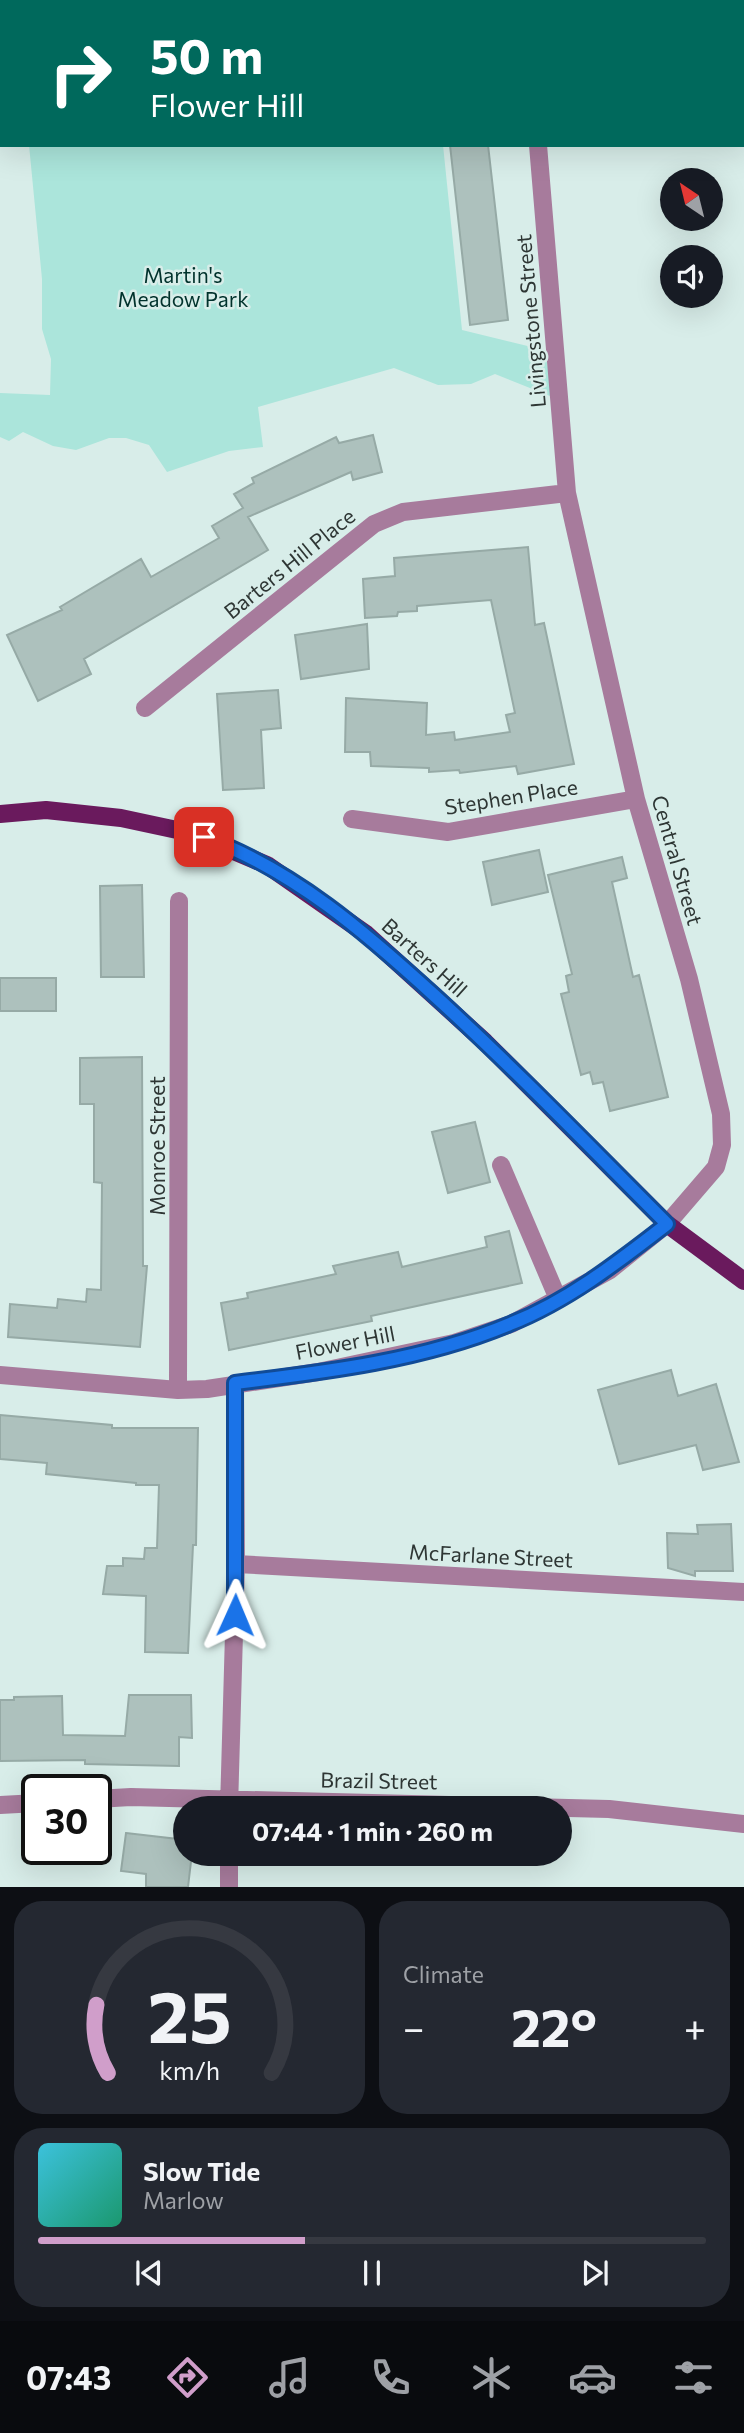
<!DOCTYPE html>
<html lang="en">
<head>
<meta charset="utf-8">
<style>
  body { margin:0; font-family:Commissioner,sans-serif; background:#242831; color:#f1f3f6; height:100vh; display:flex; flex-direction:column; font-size:26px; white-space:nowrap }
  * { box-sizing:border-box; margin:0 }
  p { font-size:23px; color:#9ea1a6 }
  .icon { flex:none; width:38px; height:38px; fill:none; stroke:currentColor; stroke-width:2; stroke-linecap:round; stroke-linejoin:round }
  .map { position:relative; height:1887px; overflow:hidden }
  .side { display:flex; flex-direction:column; gap:14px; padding:14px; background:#0d0f14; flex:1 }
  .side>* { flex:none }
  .top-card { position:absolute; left:0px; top:0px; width:746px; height:147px; box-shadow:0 7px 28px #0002; background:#00695c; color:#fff; overflow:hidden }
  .needle { width:46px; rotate:325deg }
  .buttons { position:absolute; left:660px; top:168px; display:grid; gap:14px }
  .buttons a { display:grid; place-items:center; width:63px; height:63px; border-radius:50%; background:#171b24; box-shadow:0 7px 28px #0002; font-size:35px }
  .speed { position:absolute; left:21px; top:1774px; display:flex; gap:14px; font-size:35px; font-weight:700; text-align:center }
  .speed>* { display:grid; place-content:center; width:91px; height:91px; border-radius:50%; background:#171b24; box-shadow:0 7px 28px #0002; line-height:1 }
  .speed .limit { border:4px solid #111; border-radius:10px; background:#fff; color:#111 }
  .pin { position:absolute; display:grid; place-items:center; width:60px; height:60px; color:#fff; margin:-30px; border-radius:14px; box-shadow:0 4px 10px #0006 }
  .me { position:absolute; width:77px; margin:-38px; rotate:1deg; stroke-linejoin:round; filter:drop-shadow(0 0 5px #0008) }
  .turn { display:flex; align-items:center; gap:24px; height:147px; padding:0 35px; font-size:32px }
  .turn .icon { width:91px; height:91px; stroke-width:2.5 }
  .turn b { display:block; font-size:49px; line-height:60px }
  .big { font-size:52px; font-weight:700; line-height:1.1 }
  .side .tile { flex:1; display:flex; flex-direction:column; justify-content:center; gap:10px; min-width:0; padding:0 24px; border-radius:28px; background:#242831 }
  .side .dial { align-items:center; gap:0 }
  .dial svg { height:182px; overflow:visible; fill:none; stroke:#363941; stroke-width:7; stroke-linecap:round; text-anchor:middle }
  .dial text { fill:#f1f3f6; stroke:none }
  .song { display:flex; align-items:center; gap:21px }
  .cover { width:84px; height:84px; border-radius:10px; background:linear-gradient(135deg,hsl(190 70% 55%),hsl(160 70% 35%)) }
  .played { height:7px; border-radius:4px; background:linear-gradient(90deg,#d09eca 40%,#363941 40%) }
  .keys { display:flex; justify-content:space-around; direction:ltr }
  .heat { display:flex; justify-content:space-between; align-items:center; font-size:38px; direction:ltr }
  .side .tiles { flex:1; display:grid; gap:14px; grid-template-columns:1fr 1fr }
  .tile:last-child { grid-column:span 2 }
  .trip { position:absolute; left:173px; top:1796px; width:399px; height:70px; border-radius:35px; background:#171b24; box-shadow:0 7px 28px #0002; font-weight:700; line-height:70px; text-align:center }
  .menu { display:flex; height:112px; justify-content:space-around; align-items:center; background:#090b0e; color:#9ea1a6 }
  .menu .icon { width:49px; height:49px }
  .menu .selected { color:#d09eca }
  .menu b { font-size:32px; color:#f1f3f6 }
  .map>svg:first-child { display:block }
  .green { fill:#abe5db }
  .building { fill:#adc1bd; stroke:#96aaa6; stroke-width:2 }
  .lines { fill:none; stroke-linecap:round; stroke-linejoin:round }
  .minor { stroke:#a77b9c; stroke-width:18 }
  .major { stroke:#6a1a5d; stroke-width:18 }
  .route-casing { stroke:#114b97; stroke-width:18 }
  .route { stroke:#1a73e8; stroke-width:12 }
  .labels { text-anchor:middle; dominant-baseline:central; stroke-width:5; stroke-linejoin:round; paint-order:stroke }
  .park-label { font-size:21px; fill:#00322c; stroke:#d8ede9 }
  .street-label { font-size:21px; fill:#2e3634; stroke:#d8ede9 }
</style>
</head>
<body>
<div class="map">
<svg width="744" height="1887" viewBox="0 0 744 1887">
  <rect width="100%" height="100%" fill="#d8ede9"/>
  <path class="green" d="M 29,145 L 443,145 L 462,330 L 544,350 L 555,398 L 495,374 L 471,384 L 438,385 L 394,368 L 258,407 L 263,447 L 229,451 L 167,472 L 149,445 L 126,438 L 109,438 L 76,450 L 53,446 L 23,432 L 9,441 L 0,437 L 0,393 L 50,395 L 51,359 L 42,329 L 42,279 Z"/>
  <path class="building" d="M 450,145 L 488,145 L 508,320 L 470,325 Z
    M 373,435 L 382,472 L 353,480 L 351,472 L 248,517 L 268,550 L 84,659 L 91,674 L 38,701 L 7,635 L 62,610 L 60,607 L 141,559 L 151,577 L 219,538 L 212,526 L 243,508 L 234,494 L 254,483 L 252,478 L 336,437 L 339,443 Z
    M 528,547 L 535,625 L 544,623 L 574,764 L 518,774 L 516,766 L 460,773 L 459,770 L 429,772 L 429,768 L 371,766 L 370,752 L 345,752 L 346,698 L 427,703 L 426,735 L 454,732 L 455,740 L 510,732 L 506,715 L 515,713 L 491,600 L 417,606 L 417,611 L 398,612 L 397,616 L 365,618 L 363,579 L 395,576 L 394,558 Z
    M 367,624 L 369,669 L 301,679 L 295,635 Z
    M 278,690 L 281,728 L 261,730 L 264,788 L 223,790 L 217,694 Z
    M 539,850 L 548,892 L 492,905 L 483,862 Z
    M 622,857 L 627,878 L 612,882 L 633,977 L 639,975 L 668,1097 L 610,1111 L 603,1082 L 593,1084 L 590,1072 L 581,1075 L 561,994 L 569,992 L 566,976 L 572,974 L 548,875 Z
    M 142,885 L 144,977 L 101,977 L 100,886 Z
    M 0,978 L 56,978 L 56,1011 L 0,1011 Z
    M 142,1057 L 143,1266 L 147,1266 L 140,1347 L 8,1337 L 10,1304 L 57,1308 L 58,1299 L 86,1302 L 87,1289 L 101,1290 L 102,1183 L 94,1182 L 94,1104 L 80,1104 L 80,1058 Z
    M 475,1122 L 490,1182 L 448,1193 L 432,1132 Z
    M 509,1231 L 522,1283 L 371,1316 L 372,1321 L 229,1350 L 221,1303 L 248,1298 L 247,1293 L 336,1274 L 333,1266 L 398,1252 L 402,1267 L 487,1247 L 485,1237 Z
    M 671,1370 L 678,1396 L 716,1384 L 739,1462 L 703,1470 L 696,1445 L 619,1464 L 598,1390 Z
    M 0,1415 L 112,1425 L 112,1428 L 198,1428 L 196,1545 L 193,1545 L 188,1653 L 145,1652 L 146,1596 L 103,1594 L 107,1566 L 123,1566 L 123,1558 L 144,1559 L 145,1548 L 157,1548 L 159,1485 L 136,1485 L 136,1483 L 46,1474 L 47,1463 L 0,1459 Z
    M 731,1524 L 733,1571 L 695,1571 L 695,1576 L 668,1568 L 667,1533 L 698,1534 L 697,1525 Z
    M 129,1695 L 191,1695 L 192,1738 L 179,1737 L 179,1766 L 85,1764 L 85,1760 L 0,1761 L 0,1700 L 14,1700 L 14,1697 L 62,1696 L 63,1735 L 125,1736 Z
    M 126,1833 L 186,1840 L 186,1853 L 192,1853 L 188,1887 L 146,1887 L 146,1874 L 121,1871 Z"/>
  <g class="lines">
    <path class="minor" d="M 525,0 L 525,2
      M 145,708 L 374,524 L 403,512 L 567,493
      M 352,819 L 448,832 L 636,799
      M 501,1165 L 558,1299
      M 0,1375 L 178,1390 L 207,1389 L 318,1372 L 454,1343 L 511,1324 L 610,1270 L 667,1224 L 716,1167 L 722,1145 L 721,1114 L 689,979 L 636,799 L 567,493 L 538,145
      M 178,1390 L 179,901
      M 236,1564 L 744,1592
      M 96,1799 L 131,1797 L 609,1809 L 744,1824
      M 0,1805 L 37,1803
      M 229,1808 L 236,1564 L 235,1383
      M 229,1853 L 229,1887"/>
    <path class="major" d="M 0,814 L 46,810 L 121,818 L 191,833 L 267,865 L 366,934 L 485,1042 L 667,1224 L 744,1281"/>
  </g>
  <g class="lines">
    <defs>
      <path id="route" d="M 204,837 C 294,870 366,933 435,996 C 515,1069 590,1147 667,1224 C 618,1262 568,1301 510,1324 C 425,1360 326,1372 235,1383 L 235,1615"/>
    </defs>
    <use href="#route" class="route-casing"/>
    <use href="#route" class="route"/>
  </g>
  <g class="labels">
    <g class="park-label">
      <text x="183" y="274">Martin's<tspan x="183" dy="24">Meadow Park</tspan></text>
    </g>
    <g class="street-label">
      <text transform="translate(530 321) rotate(-95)">Livingstone Street</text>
      <text transform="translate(289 563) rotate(-39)">Barters Hill Place</text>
      <text transform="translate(511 796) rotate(-9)">Stephen Place</text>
      <text transform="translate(678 860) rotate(74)">Central Street</text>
      <text transform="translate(425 957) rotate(42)">Barters Hill</text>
      <text transform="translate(156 1146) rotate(-90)">Monroe Street</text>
      <text transform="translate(345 1342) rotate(-11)">Flower Hill</text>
      <text transform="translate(491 1555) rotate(3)">McFarlane Street</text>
      <text transform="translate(379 1780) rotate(1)">Brazil Street</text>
    </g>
  </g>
</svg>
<div class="buttons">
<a><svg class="needle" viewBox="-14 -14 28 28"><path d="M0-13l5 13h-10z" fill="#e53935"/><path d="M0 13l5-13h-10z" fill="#9ea1a6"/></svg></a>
<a><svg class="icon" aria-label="sound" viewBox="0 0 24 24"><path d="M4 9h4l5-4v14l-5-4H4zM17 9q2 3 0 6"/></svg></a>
</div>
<div class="speed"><div class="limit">30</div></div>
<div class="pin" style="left:204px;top:837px;background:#d93025"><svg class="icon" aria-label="arrive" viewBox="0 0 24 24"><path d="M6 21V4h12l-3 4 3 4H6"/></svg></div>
<svg class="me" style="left:235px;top:1615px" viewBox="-20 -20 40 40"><path d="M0-17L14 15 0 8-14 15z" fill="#1a73e8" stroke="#fff" stroke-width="4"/></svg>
<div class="trip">07:44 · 1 min · 260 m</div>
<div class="top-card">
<div class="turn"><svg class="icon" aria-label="right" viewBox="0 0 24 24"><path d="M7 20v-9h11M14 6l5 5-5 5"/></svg><div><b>50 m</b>Flower Hill</div></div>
</div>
</div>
<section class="side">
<div class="tiles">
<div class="tile dial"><svg viewBox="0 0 100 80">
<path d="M14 69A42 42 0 1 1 86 69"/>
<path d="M14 69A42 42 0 0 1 9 39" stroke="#d09eca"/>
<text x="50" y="56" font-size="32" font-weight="700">25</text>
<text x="50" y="72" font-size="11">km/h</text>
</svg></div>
<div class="tile"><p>Climate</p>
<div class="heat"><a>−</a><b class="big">22°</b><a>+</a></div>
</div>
<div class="tile">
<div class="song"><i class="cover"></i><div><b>Slow Tide</b><p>Marlow</p></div></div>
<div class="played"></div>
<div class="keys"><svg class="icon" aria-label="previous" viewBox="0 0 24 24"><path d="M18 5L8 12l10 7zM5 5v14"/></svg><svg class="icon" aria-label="pause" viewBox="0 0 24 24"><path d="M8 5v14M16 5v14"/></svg><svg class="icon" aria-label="next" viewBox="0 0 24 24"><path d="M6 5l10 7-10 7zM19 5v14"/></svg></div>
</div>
</div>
</section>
<nav class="menu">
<b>07:43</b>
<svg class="icon selected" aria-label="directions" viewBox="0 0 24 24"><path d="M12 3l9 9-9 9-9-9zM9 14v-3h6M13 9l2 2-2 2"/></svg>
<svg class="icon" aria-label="music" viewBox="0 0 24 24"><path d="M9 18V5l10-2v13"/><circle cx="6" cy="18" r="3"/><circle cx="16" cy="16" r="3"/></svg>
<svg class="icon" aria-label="phone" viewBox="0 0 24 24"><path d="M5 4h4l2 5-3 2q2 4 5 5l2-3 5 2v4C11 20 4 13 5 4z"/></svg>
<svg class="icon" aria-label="climate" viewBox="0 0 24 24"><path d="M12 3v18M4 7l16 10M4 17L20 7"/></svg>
<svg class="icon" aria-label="car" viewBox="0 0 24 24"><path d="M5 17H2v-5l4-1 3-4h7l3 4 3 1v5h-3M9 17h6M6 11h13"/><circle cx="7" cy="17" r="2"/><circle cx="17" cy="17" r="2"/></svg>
<svg class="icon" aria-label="filters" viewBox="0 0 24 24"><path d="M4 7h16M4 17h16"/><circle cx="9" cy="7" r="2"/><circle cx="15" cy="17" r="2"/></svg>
</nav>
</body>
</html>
